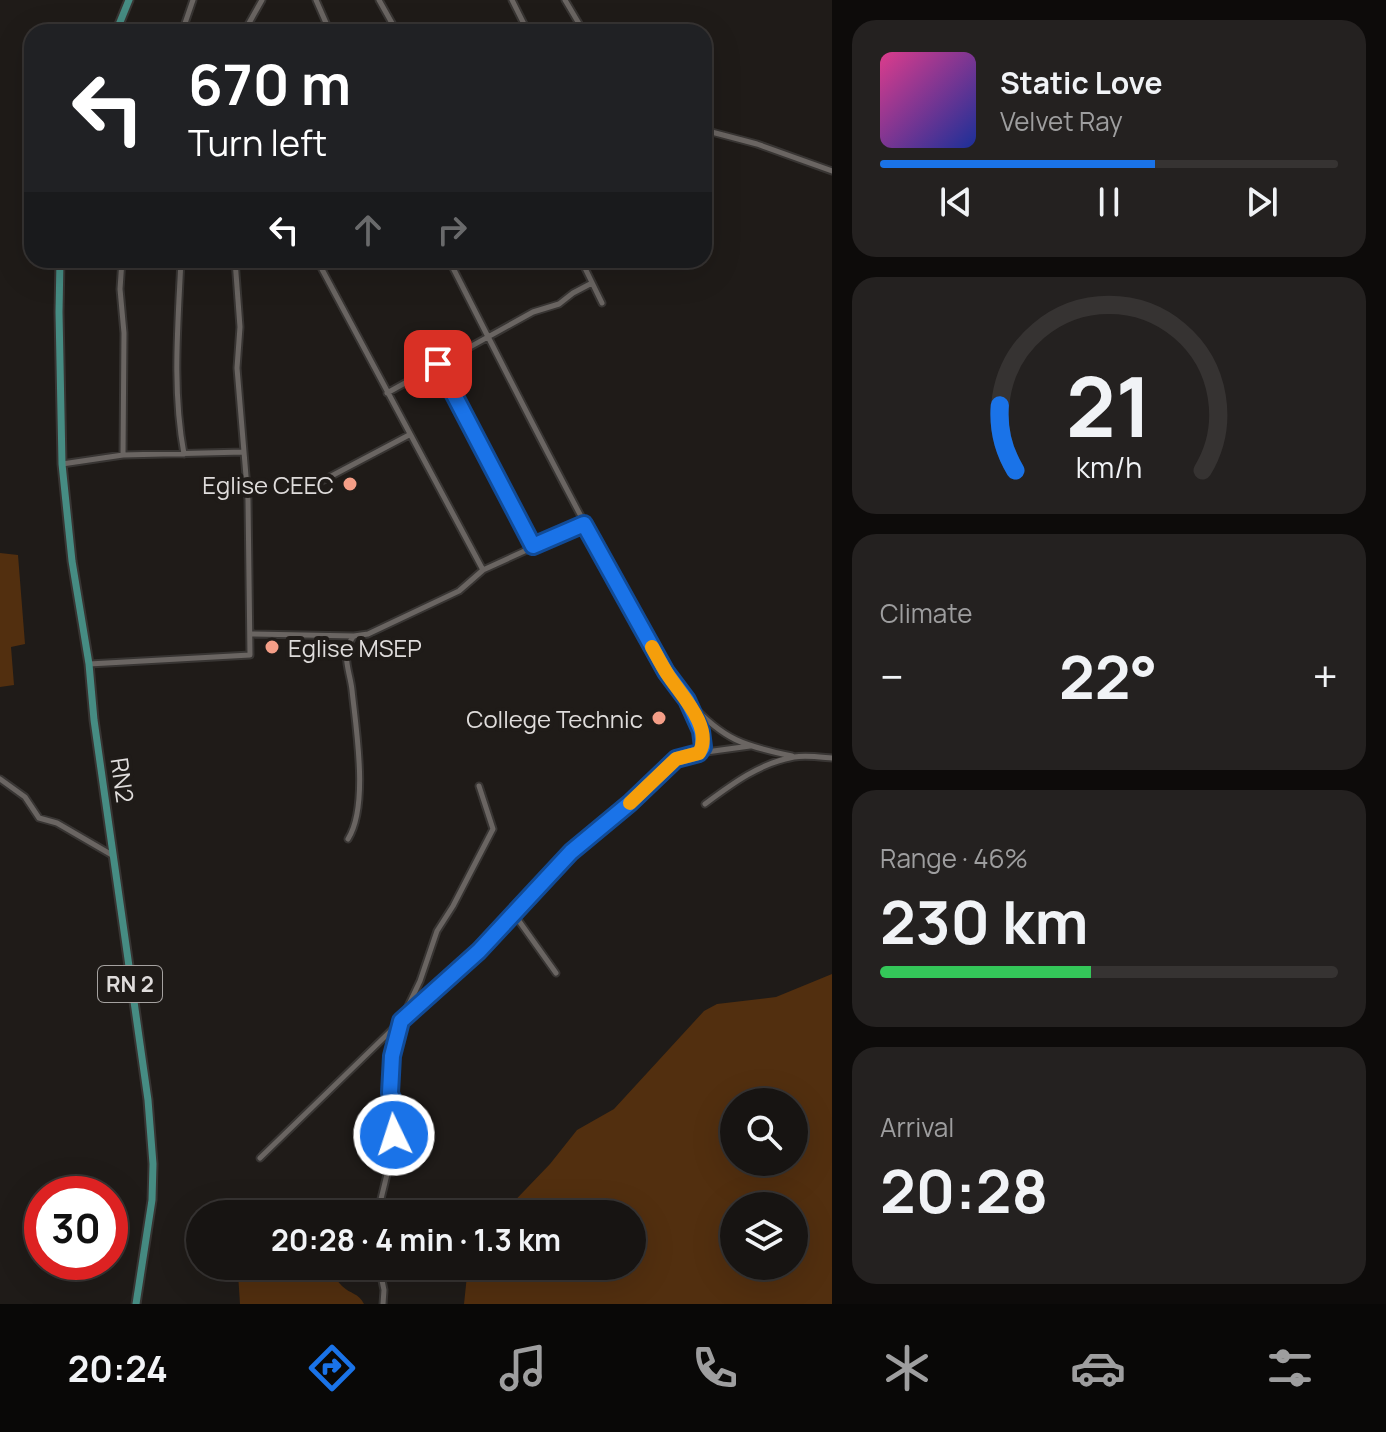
<!DOCTYPE html>
<html lang="en">
<head>
<meta charset="utf-8">
<style>
  body { margin:0; font-family:Manrope,sans-serif; background:#242120; color:#f1f3f6; height:100vh; display:flex; flex-direction:column; font-size:30px; white-space:nowrap }
  * { box-sizing:border-box; margin:0 }
  p { font-size:26px; color:#9e9e9f }
  .icon { flex:none; width:44px; height:44px; fill:none; stroke:currentColor; stroke-width:2; stroke-linecap:round; stroke-linejoin:round }
  .map { position:relative; flex:1; overflow:hidden }
  .sheet { display:flex; flex-direction:column; gap:20px; padding:20px; background:#0d0b0a; width:554px }
  .sheet>* { flex:none }
  .top-card { position:absolute; left:24px; top:24px; width:688px; height:244px; border-radius:24px; box-shadow:0 8px 32px #0002,0 0 0 2px #363332; background:#202124; color:#fff; overflow:hidden }
  .fabs { position:absolute; left:720px; top:1088px; display:grid; gap:16px }
  .fabs a { display:grid; place-items:center; width:88px; height:88px; border-radius:50%; background:#171412; box-shadow:0 8px 32px #0002,0 0 0 2px #363332; font-size:40px }
  .speed { position:absolute; left:24px; top:1176px; display:flex; gap:16px; font-size:40px; font-weight:700; text-align:center }
  .speed>* { display:grid; place-content:center; width:104px; height:104px; border-radius:50%; background:#171412; box-shadow:0 8px 32px #0002,0 0 0 2px #363332; line-height:1 }
  .speed .limit { border:12px solid #d22; background:#fff; color:#111 }
  .pin { position:absolute; display:grid; place-items:center; width:68px; height:68px; color:#fff; margin:-34px; border-radius:16px; box-shadow:0 4px 12px #0006 }
  .me { position:absolute; width:88px; margin:-44px; rotate:356deg; stroke-linejoin:round; filter:drop-shadow(0 0 6px #0008) }
  .turn { display:flex; align-items:center; gap:28px; height:168px; padding:0 32px; font-size:36px }
  .turn .icon { width:104px; height:104px; stroke-width:2.5 }
  .turn b { display:block; font-size:56px; line-height:68px }
  .lanes { display:flex; align-items:center; height:76px; padding:0 32px; background:#0003; justify-content:center; gap:40px; direction:ltr }
  .lanes .off { opacity:.35 }
  .big { font-size:60px; font-weight:700; line-height:1.1 }
  .sheet .widget { flex:1; display:flex; flex-direction:column; justify-content:center; gap:12px; min-width:0; padding:0 28px; border-radius:24px; background:#242120 }
  .sheet .dial { align-items:center; gap:0 }
  .dial svg { height:208px; overflow:visible; fill:none; stroke:#363332; stroke-width:7; stroke-linecap:round; text-anchor:middle }
  .dial text { fill:#f1f3f6; stroke:none }
  .song { display:flex; align-items:center; gap:24px }
  .cover { width:96px; height:96px; border-radius:12px; background:linear-gradient(135deg,hsl(330 70% 55%),hsl(230 70% 35%)) }
  .played { height:8px; border-radius:4px; background:linear-gradient(90deg,#1a73e8 60%,#363332 60%) }
  .keys { display:flex; justify-content:space-around; direction:ltr }
  .heat { display:flex; justify-content:space-between; align-items:center; font-size:44px; direction:ltr }
  .charge { height:12px; border-radius:6px; background:linear-gradient(90deg,#34c759 46%,#363332 0) }
  .trip { position:absolute; left:186px; top:1200px; width:460px; height:80px; border-radius:40px; background:#171412; box-shadow:0 8px 32px #0002,0 0 0 2px #363332; font-weight:700; line-height:80px; text-align:center }
  .dock { display:flex; height:128px; justify-content:space-around; align-items:center; background:#090807; color:#9e9e9f }
  .dock .icon { width:56px; height:56px }
  .dock .current { color:#1a73e8 }
  .dock b { font-size:36px; color:#f1f3f6 }
  main { display:flex; flex:1; min-height:0 }
  .map>svg:first-child { display:block }
  .green { fill:#522f0f; fill-rule:evenodd }
  .lines { fill:none; stroke-linecap:round; stroke-linejoin:round }
  .minor-casing { stroke:#383533; stroke-width:9 }
  .major-casing { stroke:#383533; stroke-width:11 }
  .minor { stroke:#6a6562; stroke-width:5 }
  .major { stroke:#468c83; stroke-width:7 }
  .route-casing { stroke:#114b97; stroke-width:20 }
  .route { stroke:#1a73e8; stroke-width:14 }
  .slow { stroke:#f59e0b; stroke-width:14 }
  .poi-dot { fill:#f49e87; stroke:#1f1b18; stroke-width:3 }
  .labels { text-anchor:middle; dominant-baseline:central; stroke-width:8; stroke-linejoin:round; paint-order:stroke }
  .shield { fill:#1f1b18; stroke:#a5a2a0; stroke-width:2 }
  .shield-label { font-size:22px; font-weight:bold; fill:#dfdcdb }
  .poi-label { font-size:24px; fill:#dfdcdb; stroke:#1f1b18; text-anchor:end }
  .street-label { font-size:24px; fill:#dfdcdb; stroke:#1f1b18 }
</style>
</head>
<body>
<main>
<div class="map">
<svg width="832" height="1304" viewBox="0 0 832 1304">
  <rect width="100%" height="100%" fill="#1f1b18"/>
  <path class="green" d="M 0,553 L 18,555 L 25,644 L 11,647 L 14,685 L 0,687 Z
    M 832,974 L 832,1304 L 464,1304 L 468,1266 L 632,1266 L 632,1214 L 502,1214 L 550,1164 L 577,1130 L 614,1109 L 704,1011 L 717,1004 L 776,997 ZM 734,1102 L 794,1102 L 794,1162 L 734,1162 ZM 734,1206 L 794,1206 L 794,1266 L 734,1266 Z
    M 243,1266 L 322,1266 C 334,1270 334,1278 342,1286 C 350,1294 359,1293 364,1304 L 240,1304 L 238,1273 Z"/>
  <g class="lines">
    <defs>
      <path id="minor" d="M 316,0 L 330,32
        M 379,0 L 397,32
        M 512,0 L 528,32
        M 565,0 L 584,32
        M 182,32 L 193,0
        M 244,32 L 262,0
        M 704,130 L 757,144 L 832,171
        M 122,260 L 120,289 L 124,333 L 123,455
        M 181,260 C 178,324 172,390 184,454
        M 317,260 L 483,570
        M 449,260 C 515,390 581,520 652,647 C 658,657 663,669 670,678 C 683,697 713,730 699,753
        M 581,260 L 602,303
        M 438,364 L 533,546
        M 387,393 L 533,312 L 559,304 L 573,293 L 592,283
        M 62,464 L 123,455 L 244,452
        M 320,482 L 409,435
        M 252,634 L 354,636 L 368,634 L 459,591 L 483,570 L 584,524
        M 89,664 L 250,655 L 248,500 L 237,368 L 240,327 L 235,260
        M 690,703 C 724,740 744,746 792,756
        M 0,779 L 25,797 L 39,818 L 57,823 L 112,855
        M 705,804 C 732,784 760,763 794,757 C 806,755 820,757 832,758
        M 348,839 C 369,806 356,729 352,690 C 350,671 340,654 353,637
        M 509,918 L 519,921 L 556,973
        M 260,1158 L 401,1021 L 479,951 L 571,852 L 676,759 L 699,753 L 750,746
        M 380,1214 L 380,1203 L 391,1158 L 397,1111 L 390,1093 L 392,1056 L 401,1021 L 420,981 L 437,931 L 453,906 L 493,829 L 479,786
        M 379,1266 L 384,1290 L 383,1304"/>
      <path id="major" d="M 116,32 L 129,0
        M 60,260 L 59,312 L 62,464 L 72,561 L 89,664 L 94,720 L 148,1100 L 153,1164 L 152,1200 L 136,1304"/>
    </defs>
    <use href="#minor" class="minor-casing"/>
    <use href="#major" class="major-casing"/>
    <use href="#minor" class="minor"/>
    <use href="#major" class="major"/>
  </g>
  <g class="lines">
    <defs>
      <path id="route" d="M 394,1135 L 397,1111 L 390,1093 L 392,1056 L 401,1021 L 479,951 L 571,852 L 630,803 L 676,759 L 699,753 L 703,747 L 701,731 L 687,700 L 666,672 L 584,524 L 533,546 L 438,364"/>
    </defs>
    <use href="#route" class="route-casing"/>
    <use href="#route" class="route"/>
    <path class="slow" d="M 630,803 L 676,759 L 699,753 C 714,728 681,695 668,675 C 662,666 657,656 652,647"/>
  </g>
  <g class="poi-dot">
    <circle cx="350" cy="484" r="8"/>
    <circle cx="272" cy="647" r="8"/>
    <circle cx="659" cy="718" r="8"/>
  </g>
  <g class="labels">
    <rect class="shield" x="98" y="966" width="64" height="36" rx="6"/>
    <g class="shield-label">
      <text x="130" y="984">RN 2</text>
    </g>
    <g class="poi-label">
      <text x="334" y="484">Eglise CEEC</text>
      <text x="288" y="647" text-anchor="start">Eglise MSEP</text>
      <text x="643" y="718">College Technic</text>
    </g>
    <g class="street-label">
      <text transform="translate(123 780) rotate(82)">RN2</text>
    </g>
  </g>
</svg>
<div class="fabs">
<a><svg class="icon" aria-label="search" viewBox="0 0 24 24"><circle cx="10" cy="10" r="6"/><path d="M15 15l6 6"/></svg></a>
<a><svg class="icon" aria-label="layers" viewBox="0 0 24 24"><path d="M12 4l9 5-9 5-9-5zM3 14l9 5 9-5"/></svg></a>
</div>
<div class="speed"><div class="limit">30</div></div>
<div class="pin" style="left:438px;top:364px;background:#d93025"><svg class="icon" aria-label="arrive" viewBox="0 0 24 24"><path d="M6 21V4h12l-3 4 3 4H6"/></svg></div>
<svg class="me" style="left:394px;top:1135px" viewBox="-20 -20 40 40"><circle r="17" fill="#1a73e8" stroke="#fff" stroke-width="3"/><path d="M0-11L8 9 0 5-8 9z" fill="#fff"/></svg>
<div class="trip">20:28 · 4 min · 1.3 km</div>
<div class="top-card">
<div class="turn"><svg class="icon" aria-label="left" viewBox="0 0 24 24"><path d="M17 20v-9H6M10 6l-5 5 5 5"/></svg><div><b>670 m</b>Turn left</div></div>
<div class="lanes"><svg class="icon" aria-label="left" viewBox="0 0 24 24"><path d="M17 20v-9H6M10 6l-5 5 5 5"/></svg><svg class="icon off" aria-label="ahead" viewBox="0 0 24 24"><path d="M12 20V5M6 11l6-6 6 6"/></svg><svg class="icon off" aria-label="right" viewBox="0 0 24 24"><path d="M7 20v-9h11M14 6l5 5-5 5"/></svg></div>
</div>
</div>
<section class="sheet">
<div class="widget">
<div class="song"><i class="cover"></i><div><b>Static Love</b><p>Velvet Ray</p></div></div>
<div class="played"></div>
<div class="keys"><svg class="icon" aria-label="previous" viewBox="0 0 24 24"><path d="M18 5L8 12l10 7zM5 5v14"/></svg><svg class="icon" aria-label="pause" viewBox="0 0 24 24"><path d="M8 5v14M16 5v14"/></svg><svg class="icon" aria-label="next" viewBox="0 0 24 24"><path d="M6 5l10 7-10 7zM19 5v14"/></svg></div>
</div>
<div class="widget dial"><svg viewBox="0 0 100 80">
<path d="M14 69A42 42 0 1 1 86 69"/>
<path d="M14 69A42 42 0 0 1 8 44" stroke="#1a73e8"/>
<text x="50" y="56" font-size="32" font-weight="700">21</text>
<text x="50" y="72" font-size="11">km/h</text>
</svg></div>
<div class="widget"><p>Climate</p>
<div class="heat"><a>−</a><b class="big">22°</b><a>+</a></div>
</div>
<div class="widget"><p>Range · 46%</p><b class="big">230 km</b><div class="charge"></div></div>
<div class="widget"><p>Arrival</p><b class="big">20:28</b></div>
</section>
</main>
<nav class="dock">
<b>20:24</b>
<svg class="icon current" aria-label="directions" viewBox="0 0 24 24"><path d="M12 3l9 9-9 9-9-9zM9 14v-3h6M13 9l2 2-2 2"/></svg>
<svg class="icon" aria-label="music" viewBox="0 0 24 24"><path d="M9 18V5l10-2v13"/><circle cx="6" cy="18" r="3"/><circle cx="16" cy="16" r="3"/></svg>
<svg class="icon" aria-label="phone" viewBox="0 0 24 24"><path d="M5 4h4l2 5-3 2q2 4 5 5l2-3 5 2v4C11 20 4 13 5 4z"/></svg>
<svg class="icon" aria-label="climate" viewBox="0 0 24 24"><path d="M12 3v18M4 7l16 10M4 17L20 7"/></svg>
<svg class="icon" aria-label="car" viewBox="0 0 24 24"><path d="M5 17H2v-5l4-1 3-4h7l3 4 3 1v5h-3M9 17h6M6 11h13"/><circle cx="7" cy="17" r="2"/><circle cx="17" cy="17" r="2"/></svg>
<svg class="icon" aria-label="filters" viewBox="0 0 24 24"><path d="M4 7h16M4 17h16"/><circle cx="9" cy="7" r="2"/><circle cx="15" cy="17" r="2"/></svg>
</nav>
</body>
</html>
